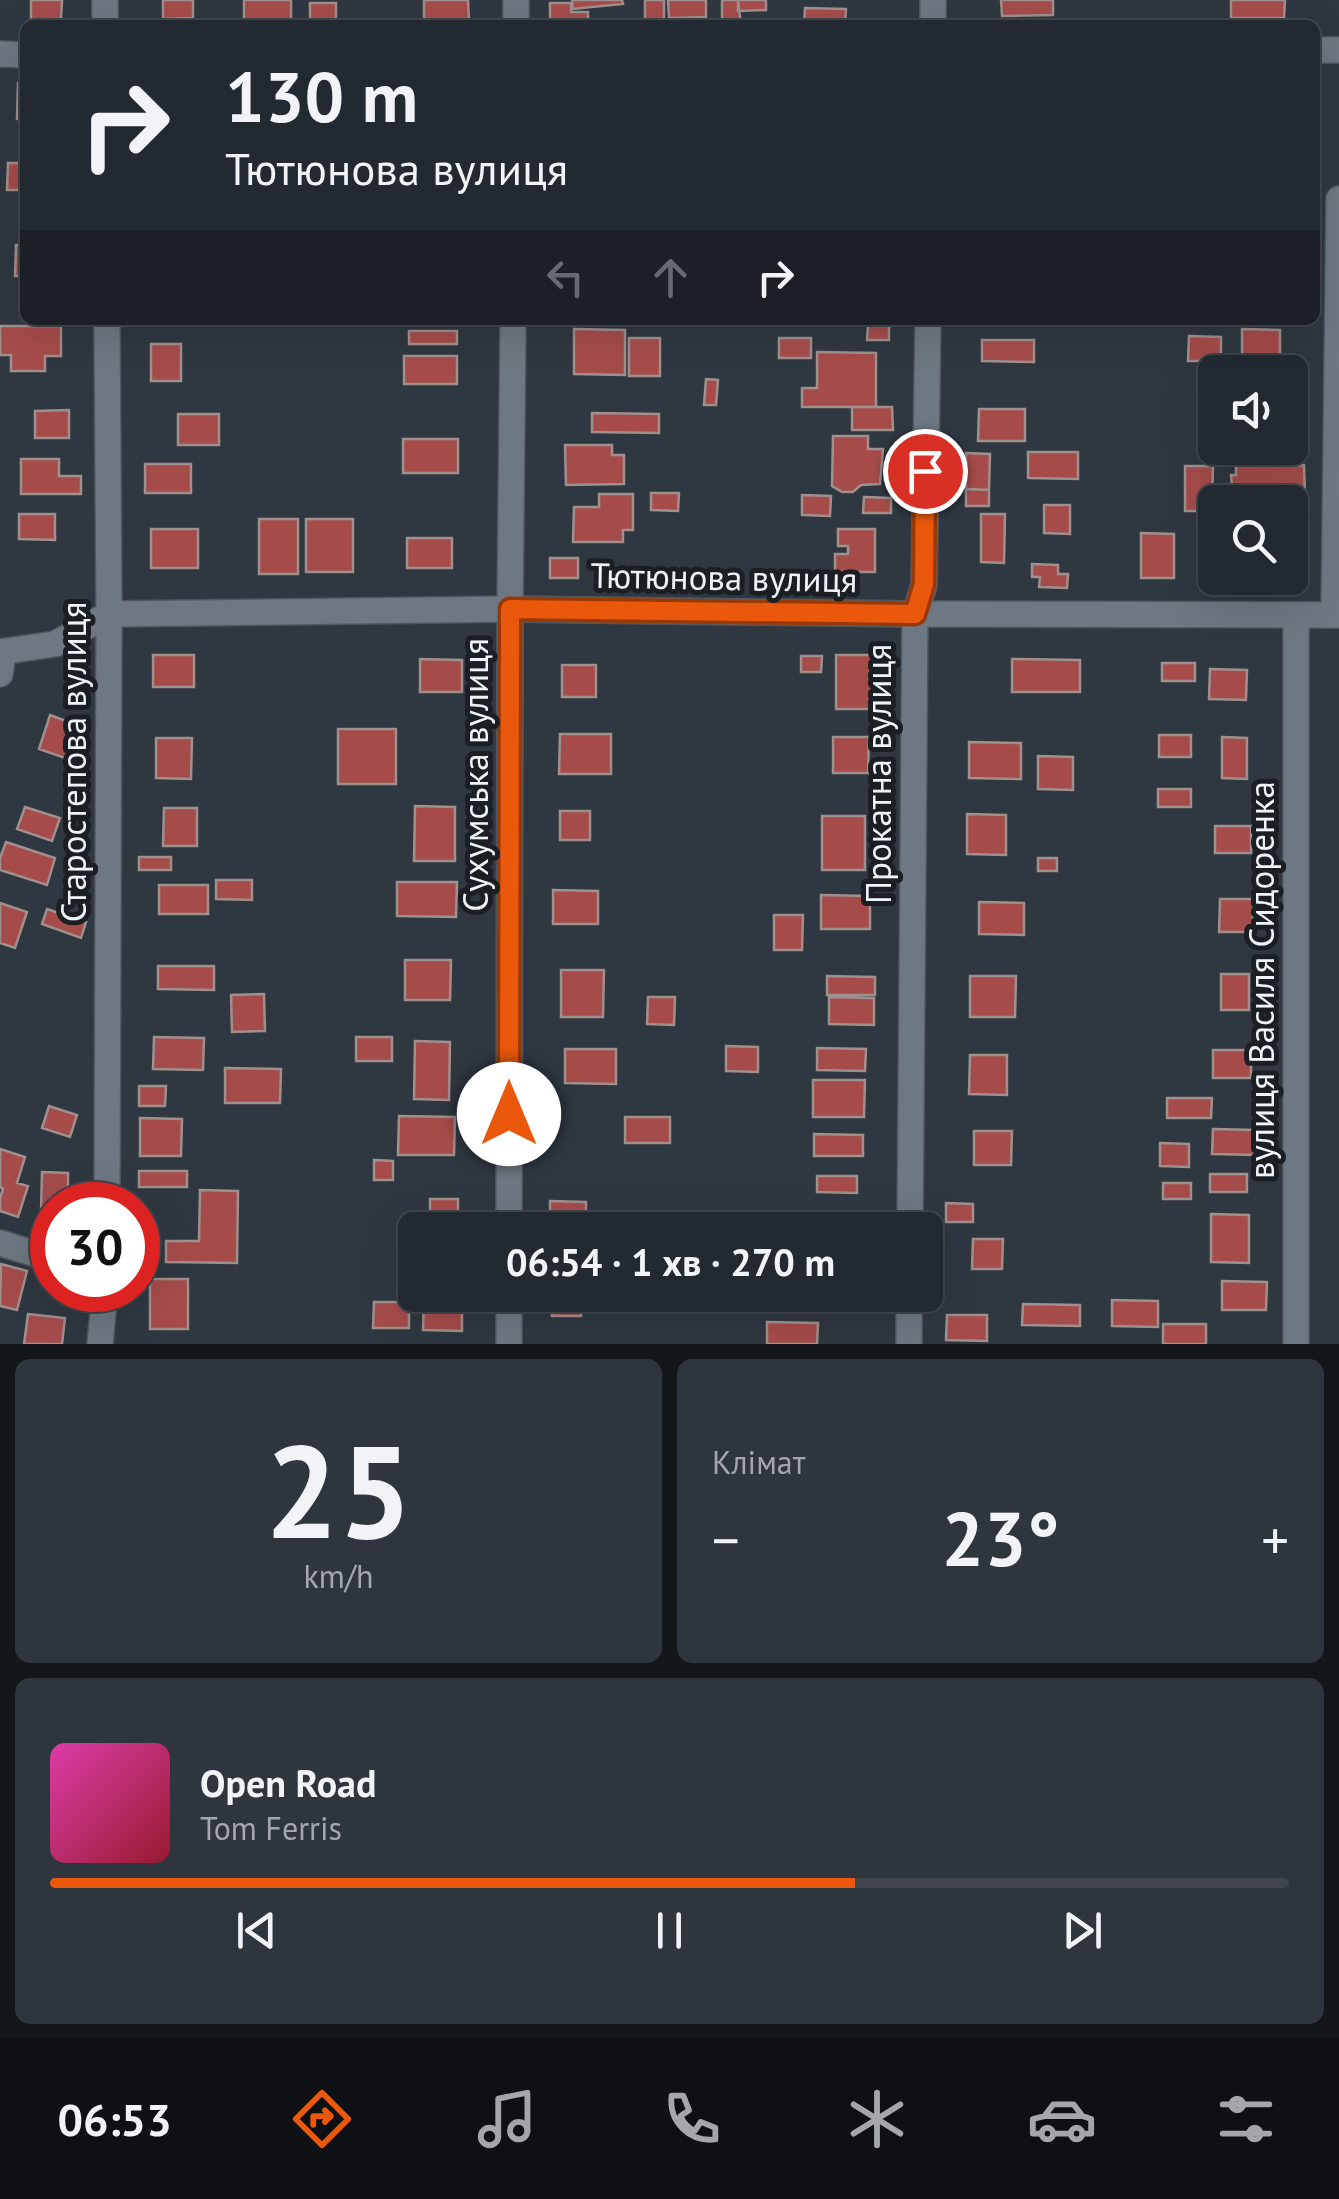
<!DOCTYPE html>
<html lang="uk">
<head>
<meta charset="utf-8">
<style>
  body { margin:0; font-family:"PT Sans",sans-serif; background:#2f353c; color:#f1f3f6; height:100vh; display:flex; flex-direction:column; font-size:38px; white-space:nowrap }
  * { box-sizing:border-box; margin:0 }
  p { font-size:32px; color:#a3a6ab }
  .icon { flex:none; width:55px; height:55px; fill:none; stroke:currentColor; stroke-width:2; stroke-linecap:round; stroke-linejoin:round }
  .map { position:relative; height:1344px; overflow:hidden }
  .panel { display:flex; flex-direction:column; gap:15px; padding:15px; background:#13171a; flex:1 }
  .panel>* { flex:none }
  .top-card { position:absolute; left:20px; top:20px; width:1300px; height:305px; border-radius:15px; box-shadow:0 10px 40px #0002,0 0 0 2px #40454c; background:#232930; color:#f1f3f6; overflow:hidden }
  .buttons { position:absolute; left:1198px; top:355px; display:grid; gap:20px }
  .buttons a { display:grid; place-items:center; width:110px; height:110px; border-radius:15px; background:#232930; box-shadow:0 10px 40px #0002,0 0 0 2px #40454c; font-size:50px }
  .speed { position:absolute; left:30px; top:1182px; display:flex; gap:20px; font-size:50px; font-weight:700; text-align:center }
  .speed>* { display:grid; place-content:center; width:130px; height:130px; border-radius:50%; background:#232930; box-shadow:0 10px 40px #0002,0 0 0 2px #40454c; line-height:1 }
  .speed .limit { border:15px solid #d22; background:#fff; color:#111 }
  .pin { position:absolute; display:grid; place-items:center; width:85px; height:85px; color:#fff; margin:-42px; border:5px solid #fff; border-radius:50%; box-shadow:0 2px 10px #0007 }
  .me { position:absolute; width:110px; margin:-55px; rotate:0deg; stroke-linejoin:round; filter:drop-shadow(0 0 8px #0008) }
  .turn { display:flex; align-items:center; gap:35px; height:210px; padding:0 40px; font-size:45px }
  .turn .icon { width:130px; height:130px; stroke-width:2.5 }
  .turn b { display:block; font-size:70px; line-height:85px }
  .lanes { display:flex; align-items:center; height:95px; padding:0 40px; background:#0003; justify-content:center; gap:50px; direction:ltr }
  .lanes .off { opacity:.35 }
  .big { font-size:75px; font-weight:800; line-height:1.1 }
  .panel .widget { flex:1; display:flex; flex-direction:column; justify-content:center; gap:15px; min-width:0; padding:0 35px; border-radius:15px; background:#2f353c }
  .panel .dial { align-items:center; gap:0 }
  .dial b { font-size:130px; line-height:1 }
  .song { display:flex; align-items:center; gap:30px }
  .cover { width:120px; height:120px; border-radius:15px; background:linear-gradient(135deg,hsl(320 70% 55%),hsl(350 70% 35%)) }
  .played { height:10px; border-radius:5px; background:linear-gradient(90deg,#ea580c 65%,#40454c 65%) }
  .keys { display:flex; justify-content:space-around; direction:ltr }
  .heat { display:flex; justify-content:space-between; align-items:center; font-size:55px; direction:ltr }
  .panel .tiles { flex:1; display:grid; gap:15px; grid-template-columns:1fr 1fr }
  .widget:last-child { grid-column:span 2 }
  .trip { position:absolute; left:398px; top:1212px; width:545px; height:100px; border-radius:15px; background:#232930; box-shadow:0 10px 40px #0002,0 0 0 2px #40454c; font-weight:800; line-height:100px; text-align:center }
  .menu { display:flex; height:160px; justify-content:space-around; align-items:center; background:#0e1013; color:#a3a6ab }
  .menu .icon { width:70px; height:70px }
  .menu .current { color:#ea580c }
  .menu b { font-size:45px; color:#f1f3f6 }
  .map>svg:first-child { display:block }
  .building { fill:#a54c4b; stroke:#9f8f8d; stroke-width:2.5 }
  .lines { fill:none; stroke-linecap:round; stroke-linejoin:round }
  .street-casing { stroke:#4f565e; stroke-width:28 }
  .secondary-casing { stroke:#4f565e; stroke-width:28 }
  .street { stroke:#6e7882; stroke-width:25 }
  .secondary { stroke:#6e7882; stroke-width:25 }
  .route-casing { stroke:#983908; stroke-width:25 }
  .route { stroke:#ea580c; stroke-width:18 }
  .labels { text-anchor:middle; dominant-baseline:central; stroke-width:10; stroke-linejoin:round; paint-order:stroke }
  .street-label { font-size:35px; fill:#eef3f9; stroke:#1b1e22 }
</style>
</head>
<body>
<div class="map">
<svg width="1339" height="1344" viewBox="0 0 1339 1344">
  <rect width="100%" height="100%" fill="#2f3740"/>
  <path class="building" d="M 31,0 L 62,0 L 61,20 L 31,19 Z
    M 163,0 L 193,0 L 193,18 L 163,19 Z
    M 244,0 L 291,0 L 291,21 L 244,21 Z
    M 424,0 L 468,0 L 469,21 L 424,22 Z
    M 572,0 L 622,0 L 623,4 L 573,9 Z
    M 645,0 L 664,0 L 664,25 L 645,25 Z
    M 668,0 L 706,0 L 706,17 L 669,18 Z
    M 722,0 L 738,0 L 741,25 L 722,25 Z
    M 738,0 L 766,0 L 766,10 L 738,11 Z
    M 1001,0 L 1053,0 L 1053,15 L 1002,16 Z
    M 1231,0 L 1285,0 L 1284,18 L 1231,18 Z
    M 310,3 L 336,3 L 336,23 L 310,23 Z
    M 550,3 L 571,3 L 571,12 L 588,12 L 588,25 L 550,25 Z
    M 805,8 L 846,9 L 845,25 L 804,25 Z
    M 18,83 L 25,83 L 25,119 L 17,119 Z
    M 8,163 L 25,163 L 25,190 L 7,190 Z
    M 16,245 L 25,245 L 25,276 L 15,276 Z
    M 868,325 L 889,325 L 889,340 L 867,340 Z
    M 0,326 L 61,326 L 61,356 L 45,356 L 45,371 L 11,371 L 11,355 L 0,355 Z
    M 574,329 L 625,330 L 625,375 L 574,374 Z
    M 1242,329 L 1280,330 L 1280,355 L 1242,354 Z
    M 409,331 L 457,331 L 457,344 L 409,344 Z
    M 1189,336 L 1221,337 L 1221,361 L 1188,361 Z
    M 629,338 L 660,338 L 660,376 L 629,376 Z
    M 779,338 L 811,338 L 811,358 L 779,358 Z
    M 982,340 L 1034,340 L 1034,362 L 982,361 Z
    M 151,344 L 181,344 L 181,381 L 151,381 Z
    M 817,352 L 876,353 L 876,407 L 802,407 L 802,388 L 817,388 Z
    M 404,356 L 457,356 L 457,384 L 404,384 Z
    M 706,379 L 718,380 L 716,405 L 704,405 Z
    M 852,407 L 892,407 L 893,430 L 852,430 Z
    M 979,409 L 1025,409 L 1025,441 L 978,441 Z
    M 69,410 L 69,438 L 35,438 L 35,411 Z
    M 592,413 L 659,414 L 659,433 L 592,432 Z
    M 178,414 L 219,414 L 219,445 L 178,445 Z
    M 833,436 L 868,436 L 868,449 L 883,449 L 880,484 L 861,485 L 853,492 L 842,492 L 832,486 Z
    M 403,439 L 458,439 L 458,473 L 403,473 Z
    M 565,445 L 612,445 L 612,455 L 624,455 L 624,484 L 566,485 Z
    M 1247,448 L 1289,448 L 1290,465 L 1247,466 Z
    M 1028,452 L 1078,452 L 1078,479 L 1028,478 Z
    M 966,453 L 990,454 L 989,490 L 966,489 Z
    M 1236,457 L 1247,457 L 1247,466 L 1304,465 L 1305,496 L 1294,496 L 1293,492 L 1240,493 L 1239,485 L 1232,486 L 1231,475 L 1236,475 Z
    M 21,459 L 59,459 L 59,476 L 81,476 L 81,494 L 21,494 Z
    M 145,464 L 191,464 L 191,493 L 145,493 Z
    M 1185,466 L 1213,466 L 1212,511 L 1185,511 Z
    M 966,489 L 989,490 L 989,506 L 966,506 Z
    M 651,493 L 679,493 L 678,511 L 651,510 Z
    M 599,494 L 633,494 L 633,530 L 623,530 L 623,542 L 573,542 L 574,507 L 599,507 Z
    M 802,495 L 831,496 L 830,516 L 802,515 Z
    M 864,497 L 891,498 L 891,513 L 863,513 Z
    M 1044,505 L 1070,505 L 1070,534 L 1044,533 Z
    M 19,514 L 55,514 L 55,540 L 19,539 Z
    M 981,514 L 1005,514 L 1004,563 L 981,562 Z
    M 259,519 L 298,519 L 298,574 L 259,574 Z
    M 306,519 L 353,519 L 353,572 L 306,572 Z
    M 151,529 L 198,529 L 198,568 L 151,568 Z
    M 838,529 L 875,529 L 875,572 L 835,572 L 835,554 L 848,554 L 848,546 L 838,546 Z
    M 1141,533 L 1174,534 L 1174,578 L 1141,578 Z
    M 407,538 L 452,538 L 452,568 L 407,568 Z
    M 550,558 L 578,558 L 578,578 L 550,578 Z
    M 1032,564 L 1058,565 L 1058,574 L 1068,574 L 1067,588 L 1039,587 L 1040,577 L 1032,577 Z
    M 153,655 L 194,655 L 194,687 L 153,687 Z
    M 836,655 L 873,655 L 873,709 L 836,709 Z
    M 801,656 L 822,656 L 821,672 L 801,672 Z
    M 420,659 L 462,660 L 462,692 L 420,692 Z
    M 1012,659 L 1080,660 L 1080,692 L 1012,692 Z
    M 1162,663 L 1195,663 L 1195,681 L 1162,681 Z
    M 562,665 L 596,665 L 596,697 L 562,697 Z
    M 1210,669 L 1247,670 L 1246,700 L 1209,699 Z
    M 50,715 L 77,725 L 65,758 L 39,749 Z
    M 338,729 L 396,729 L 396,784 L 338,784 Z
    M 560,734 L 611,734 L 611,774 L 559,774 Z
    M 1159,735 L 1191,735 L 1191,757 L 1159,757 Z
    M 833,737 L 869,737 L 868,773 L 833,773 Z
    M 1222,737 L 1247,738 L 1247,779 L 1222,778 Z
    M 156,738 L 192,738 L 191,779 L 156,778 Z
    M 969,742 L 1021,743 L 1021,779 L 969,778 Z
    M 1038,756 L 1073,757 L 1073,790 L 1038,789 Z
    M 1158,789 L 1191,789 L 1191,807 L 1158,807 Z
    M 415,806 L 455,807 L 455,861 L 414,861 Z
    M 25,807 L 60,818 L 52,841 L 17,829 Z
    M 164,808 L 197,808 L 197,846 L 163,846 Z
    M 560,811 L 590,811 L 590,840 L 560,840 Z
    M 967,814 L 1006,815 L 1006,855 L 967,854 Z
    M 822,816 L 865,816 L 865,870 L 822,870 Z
    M 1215,826 L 1251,826 L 1251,853 L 1215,853 Z
    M 6,842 L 55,858 L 47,885 L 0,870 L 0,858 Z
    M 139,857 L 171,857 L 171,870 L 139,870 Z
    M 1038,858 L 1057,858 L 1057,871 L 1038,871 Z
    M 216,880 L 252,880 L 252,900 L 216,899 Z
    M 397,882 L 457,882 L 456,917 L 397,916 Z
    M 159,885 L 208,885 L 208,914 L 159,914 Z
    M 553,890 L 598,891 L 598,924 L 553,924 Z
    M 821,895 L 870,896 L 870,929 L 821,929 Z
    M 1220,899 L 1253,899 L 1253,932 L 1219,932 Z
    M 979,902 L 1024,903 L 1024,935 L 979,934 Z
    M 0,903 L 27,912 L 15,948 L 0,943 Z
    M 47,909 L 86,922 L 81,938 L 42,924 Z
    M 774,915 L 803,915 L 802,950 L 774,950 Z
    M 405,960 L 451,960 L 450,1000 L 405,1000 Z
    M 158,966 L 214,966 L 214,990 L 158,989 Z
    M 561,970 L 604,970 L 603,1017 L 561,1017 Z
    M 1221,974 L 1249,974 L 1249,1010 L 1221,1010 Z
    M 827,976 L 875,977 L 875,995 L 827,995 Z
    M 970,976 L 1016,976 L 1015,1017 L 970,1017 Z
    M 264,994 L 265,1031 L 232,1032 L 231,995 Z
    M 648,997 L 675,997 L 674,1025 L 647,1024 Z
    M 829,997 L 874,998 L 874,1025 L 829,1024 Z
    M 154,1037 L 204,1038 L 203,1070 L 153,1069 Z
    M 356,1037 L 392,1037 L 392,1061 L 356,1061 Z
    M 415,1041 L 450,1042 L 449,1100 L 414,1099 Z
    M 726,1046 L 758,1047 L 758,1072 L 726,1071 Z
    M 817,1048 L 866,1049 L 865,1071 L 817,1070 Z
    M 565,1049 L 616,1049 L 616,1084 L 565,1083 Z
    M 1213,1050 L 1251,1050 L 1251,1078 L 1213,1078 Z
    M 970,1055 L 1007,1055 L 1007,1095 L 969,1094 Z
    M 225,1068 L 281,1069 L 280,1103 L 225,1103 Z
    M 813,1080 L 865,1080 L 864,1117 L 813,1117 Z
    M 139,1086 L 166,1086 L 165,1106 L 139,1106 Z
    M 1167,1098 L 1212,1098 L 1211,1118 L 1167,1118 Z
    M 49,1106 L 77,1115 L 70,1137 L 42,1128 Z
    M 399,1116 L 455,1117 L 454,1155 L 398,1155 Z
    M 625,1117 L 670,1117 L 670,1143 L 625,1143 Z
    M 140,1118 L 182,1119 L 181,1156 L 140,1156 Z
    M 1213,1129 L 1256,1130 L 1256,1155 L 1212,1154 Z
    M 974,1131 L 1012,1131 L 1011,1165 L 974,1165 Z
    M 814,1134 L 863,1135 L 863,1156 L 814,1156 Z
    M 1160,1143 L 1189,1144 L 1189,1167 L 1160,1166 Z
    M 0,1149 L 25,1157 L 17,1183 L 28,1186 L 18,1217 L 0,1211 L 0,1198 L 3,1189 L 0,1187 Z
    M 374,1160 L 393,1161 L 393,1180 L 374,1180 Z
    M 139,1171 L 187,1171 L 187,1187 L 139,1187 Z
    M 42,1172 L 68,1173 L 68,1205 L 52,1205 L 52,1212 L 41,1212 Z
    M 1210,1174 L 1247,1174 L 1247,1192 L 1210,1192 Z
    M 817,1176 L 857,1176 L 857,1193 L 817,1192 Z
    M 1163,1183 L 1191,1183 L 1191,1199 L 1163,1199 Z
    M 200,1190 L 238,1191 L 237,1263 L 166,1262 L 166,1241 L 199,1241 Z
    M 430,1199 L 458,1199 L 458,1230 L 430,1230 Z
    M 550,1201 L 586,1202 L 586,1225 L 550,1224 Z
    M 946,1203 L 973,1204 L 973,1222 L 946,1222 Z
    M 826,1212 L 866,1212 L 866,1230 L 825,1230 Z
    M 1211,1214 L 1249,1215 L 1249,1263 L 1211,1262 Z
    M 973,1239 L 1003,1239 L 1002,1269 L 972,1269 Z
    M 1,1264 L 27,1271 L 17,1310 L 0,1306 Z
    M 150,1279 L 188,1279 L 188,1329 L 150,1329 Z
    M 1222,1281 L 1267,1282 L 1266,1310 L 1222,1310 Z
    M 424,1295 L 462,1295 L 462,1331 L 423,1330 Z
    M 552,1295 L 581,1295 L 581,1316 L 552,1316 Z
    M 1112,1300 L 1158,1301 L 1158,1327 L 1112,1326 Z
    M 374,1302 L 409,1302 L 409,1328 L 373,1328 Z
    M 1023,1304 L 1080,1305 L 1080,1326 L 1022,1325 Z
    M 28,1314 L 65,1318 L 62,1344 L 24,1344 Z
    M 947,1315 L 987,1315 L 987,1341 L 946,1340 Z
    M 767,1322 L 818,1323 L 817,1344 L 767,1344 Z
    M 1163,1324 L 1206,1324 L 1206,1344 L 1163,1344 Z"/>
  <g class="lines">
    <defs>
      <path id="street" d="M 105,0 L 105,25
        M 516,25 L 516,0
        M 933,25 L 933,0
        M 1315,50 L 1339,50
        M 0,54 L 25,55
        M 1334,615 L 1339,199
        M 1296,616 L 1296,1344
        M 0,674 L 3,653
        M 107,1205 L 109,614 L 107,320
        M 509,1230 L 510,609 L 513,320
        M 910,1230 L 915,614 L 924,585 L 928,320
        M 0,1243 L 52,1259
        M 100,1344 L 105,1290
        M 509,1344 L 509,1295
        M 909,1344 L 909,1295"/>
      <path id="secondary" d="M 0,652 L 55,644 L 109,614 L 510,609 L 915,614 L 1339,615"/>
    </defs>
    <use href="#street" class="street-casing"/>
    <use href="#secondary" class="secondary-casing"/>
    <use href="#street" class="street"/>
    <use href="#secondary" class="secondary"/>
  </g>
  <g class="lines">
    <defs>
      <path id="route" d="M 509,1114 L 510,609 L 915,614 L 924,584 L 925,471"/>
    </defs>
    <use href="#route" class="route-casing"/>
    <use href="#route" class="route"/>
  </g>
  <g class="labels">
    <g class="street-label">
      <text transform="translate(724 577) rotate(1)">Тютюнова вулиця</text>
      <text transform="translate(73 762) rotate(-90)">Старостепова вулиця</text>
      <text transform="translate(878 774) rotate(-90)">Прокатна вулиця</text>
      <text transform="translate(475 775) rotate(-90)">Сухумська вулиця</text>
      <text transform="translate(1261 980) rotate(-90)">вулиця Василя Сидоренка</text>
    </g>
  </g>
</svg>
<div class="buttons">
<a><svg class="icon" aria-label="sound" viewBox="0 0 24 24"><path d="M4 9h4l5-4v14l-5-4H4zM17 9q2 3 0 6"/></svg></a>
<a><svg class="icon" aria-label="search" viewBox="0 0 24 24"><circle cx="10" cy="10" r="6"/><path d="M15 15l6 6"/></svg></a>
</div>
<div class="speed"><div class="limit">30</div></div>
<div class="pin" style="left:925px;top:471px;background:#d93025"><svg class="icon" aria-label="arrive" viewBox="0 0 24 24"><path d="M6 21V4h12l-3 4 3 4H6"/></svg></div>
<svg class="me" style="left:509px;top:1114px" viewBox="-20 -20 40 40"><circle r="19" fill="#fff"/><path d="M0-13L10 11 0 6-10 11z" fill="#ea580c"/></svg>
<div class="trip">06:54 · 1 хв · 270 m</div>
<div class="top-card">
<div class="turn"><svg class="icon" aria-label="right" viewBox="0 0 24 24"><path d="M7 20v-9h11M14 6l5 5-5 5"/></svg><div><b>130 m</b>Тютюнова вулиця</div></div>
<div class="lanes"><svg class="icon off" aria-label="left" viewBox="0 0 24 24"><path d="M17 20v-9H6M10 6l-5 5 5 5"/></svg><svg class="icon off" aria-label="ahead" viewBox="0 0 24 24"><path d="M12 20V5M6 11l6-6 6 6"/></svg><svg class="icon" aria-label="right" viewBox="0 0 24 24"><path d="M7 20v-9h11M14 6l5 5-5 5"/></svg></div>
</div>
</div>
<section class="panel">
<div class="tiles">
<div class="widget dial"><b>25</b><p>km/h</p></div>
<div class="widget"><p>Клімат</p>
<div class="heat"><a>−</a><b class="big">23°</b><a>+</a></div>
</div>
<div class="widget">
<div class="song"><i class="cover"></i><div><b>Open Road</b><p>Tom Ferris</p></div></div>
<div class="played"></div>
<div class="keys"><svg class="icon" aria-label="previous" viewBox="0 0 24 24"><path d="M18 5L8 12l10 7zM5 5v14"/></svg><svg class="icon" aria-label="pause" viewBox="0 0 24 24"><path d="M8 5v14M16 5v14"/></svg><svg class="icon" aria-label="next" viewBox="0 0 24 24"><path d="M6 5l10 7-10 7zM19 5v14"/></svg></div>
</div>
</div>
</section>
<nav class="menu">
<b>06:53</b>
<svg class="icon current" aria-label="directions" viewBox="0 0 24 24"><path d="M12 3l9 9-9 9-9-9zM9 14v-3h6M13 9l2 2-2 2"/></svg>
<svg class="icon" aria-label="music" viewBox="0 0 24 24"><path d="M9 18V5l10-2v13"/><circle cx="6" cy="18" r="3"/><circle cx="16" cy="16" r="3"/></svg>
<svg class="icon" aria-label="phone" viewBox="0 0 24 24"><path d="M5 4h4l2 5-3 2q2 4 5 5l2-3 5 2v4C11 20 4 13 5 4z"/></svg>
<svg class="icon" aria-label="climate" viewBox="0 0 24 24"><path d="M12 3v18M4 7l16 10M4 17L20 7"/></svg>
<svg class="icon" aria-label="car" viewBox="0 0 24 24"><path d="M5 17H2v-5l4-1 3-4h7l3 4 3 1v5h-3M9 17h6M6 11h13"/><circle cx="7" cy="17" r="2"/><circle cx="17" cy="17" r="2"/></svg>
<svg class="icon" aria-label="filters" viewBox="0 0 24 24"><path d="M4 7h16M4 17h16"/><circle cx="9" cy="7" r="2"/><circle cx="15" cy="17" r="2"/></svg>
</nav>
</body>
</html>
